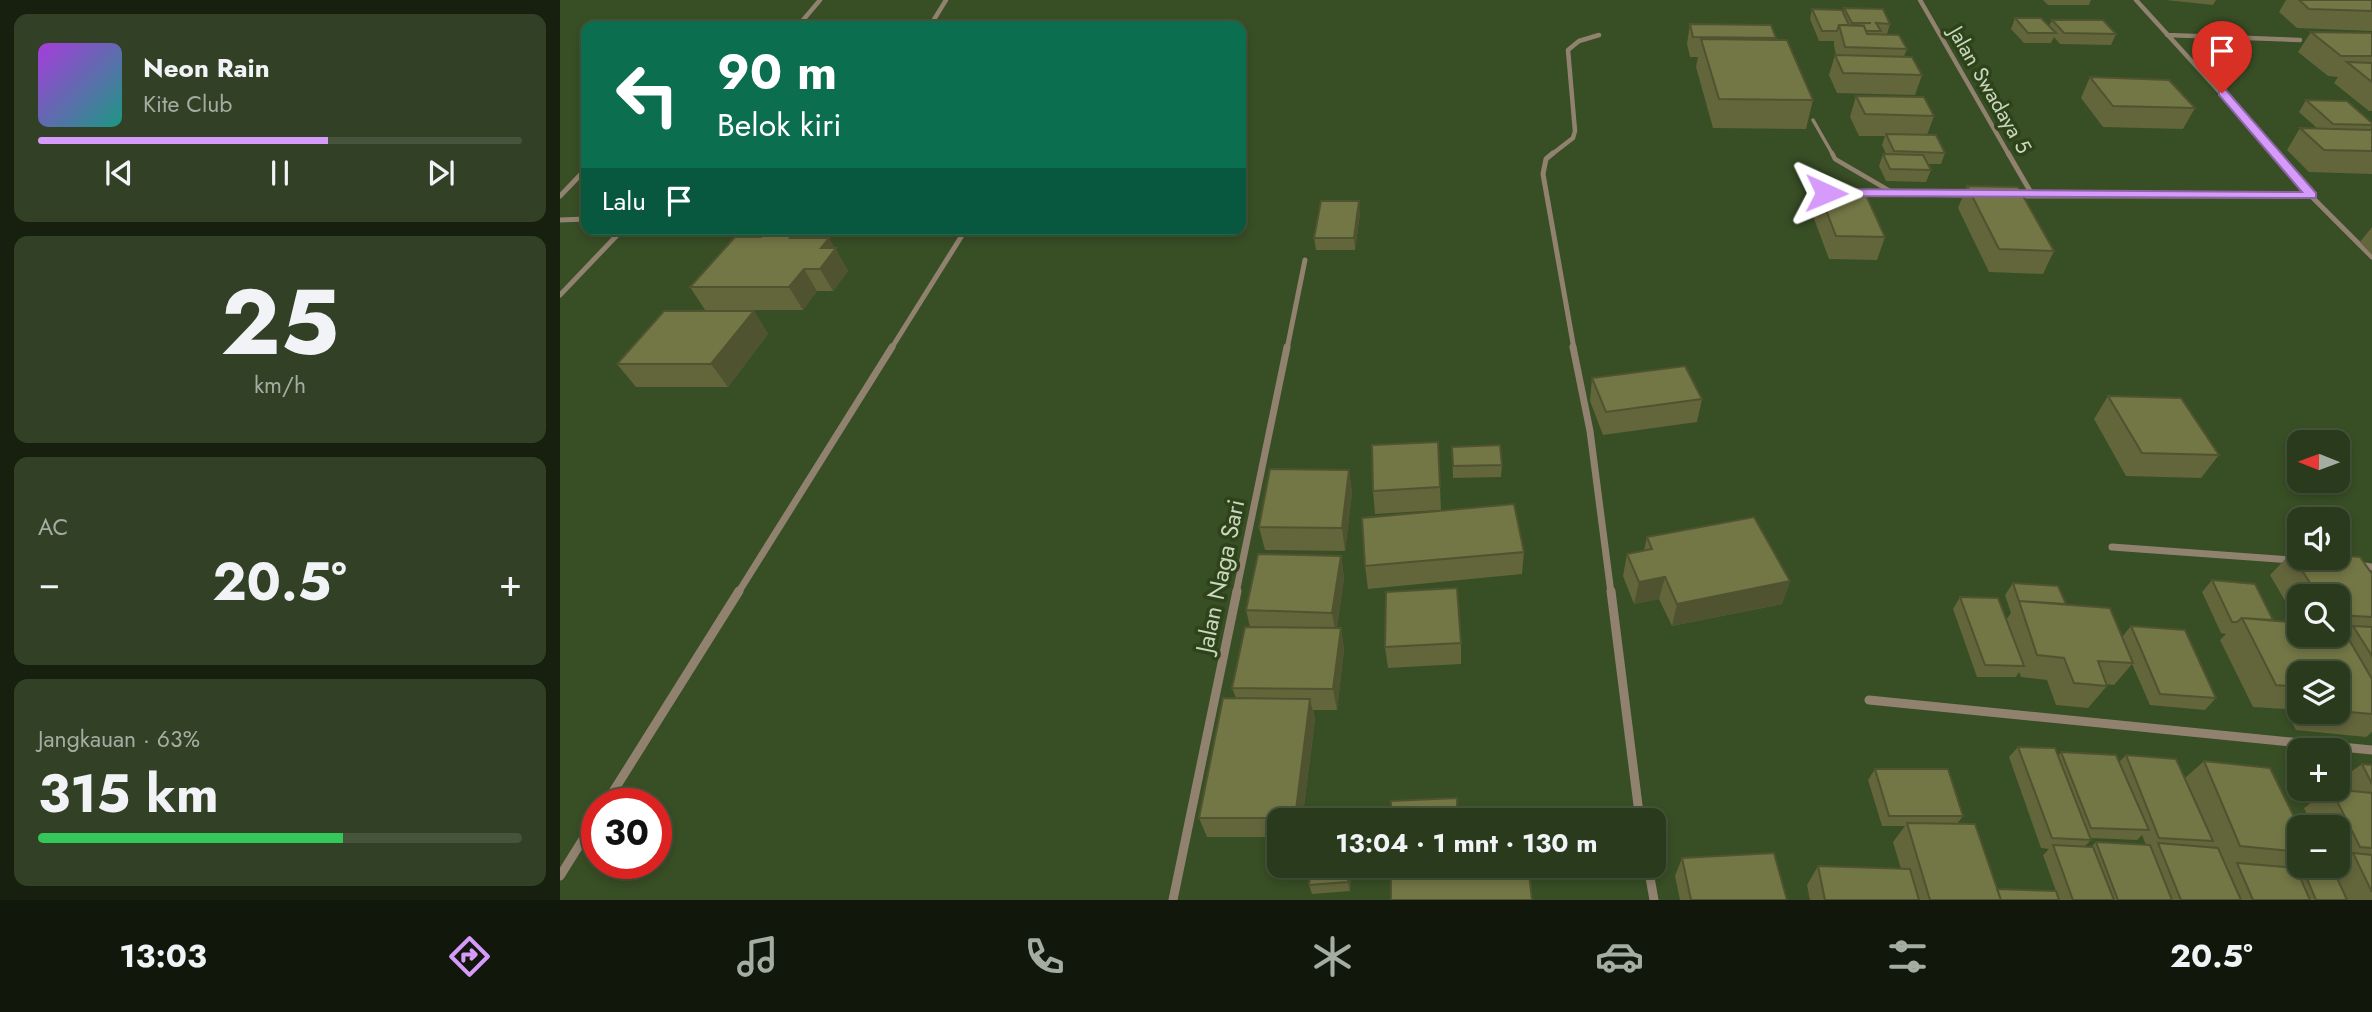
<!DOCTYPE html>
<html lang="id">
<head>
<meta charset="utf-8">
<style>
  body { margin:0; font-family:Jost,sans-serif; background:#324125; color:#f1f3f6; height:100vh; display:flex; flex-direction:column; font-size:26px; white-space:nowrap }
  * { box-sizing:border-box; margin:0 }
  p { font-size:23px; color:#a5ada3 }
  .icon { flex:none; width:38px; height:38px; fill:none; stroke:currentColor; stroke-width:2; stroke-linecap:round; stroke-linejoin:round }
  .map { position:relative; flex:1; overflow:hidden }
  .drawer { display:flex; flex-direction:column; gap:14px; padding:14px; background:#17200f; width:560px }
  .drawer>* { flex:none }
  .guide { position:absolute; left:21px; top:21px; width:665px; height:214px; border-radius:14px; box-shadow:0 4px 10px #0003,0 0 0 2px #46543b; background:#0b6e4f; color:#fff; overflow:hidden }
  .needle { width:46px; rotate:271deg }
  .tools { position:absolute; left:1727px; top:430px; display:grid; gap:14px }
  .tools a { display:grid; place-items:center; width:63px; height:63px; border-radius:14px; background:#2a3a1c; box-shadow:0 4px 10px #0003,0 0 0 2px #46543b; font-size:35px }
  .speed { position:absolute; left:21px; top:788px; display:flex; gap:14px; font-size:35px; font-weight:700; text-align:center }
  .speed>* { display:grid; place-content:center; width:91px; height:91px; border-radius:50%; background:#2a3a1c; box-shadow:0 4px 10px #0003,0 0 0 2px #46543b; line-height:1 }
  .speed .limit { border:10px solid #d22; background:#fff; color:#111 }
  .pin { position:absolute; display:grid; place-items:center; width:60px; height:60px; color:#fff; margin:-72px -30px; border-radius:50% 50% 50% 0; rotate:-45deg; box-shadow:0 0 7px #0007 }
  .pin .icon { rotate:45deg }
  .me { position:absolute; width:77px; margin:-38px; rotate:91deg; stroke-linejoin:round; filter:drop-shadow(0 0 5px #0008) }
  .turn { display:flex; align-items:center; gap:24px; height:147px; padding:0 21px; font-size:32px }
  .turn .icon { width:91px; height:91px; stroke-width:2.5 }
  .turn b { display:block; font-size:49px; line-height:60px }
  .then { display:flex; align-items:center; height:66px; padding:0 21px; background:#0003; gap:14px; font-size:26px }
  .big { font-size:52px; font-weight:700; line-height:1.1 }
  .drawer .card { flex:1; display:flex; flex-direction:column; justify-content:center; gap:10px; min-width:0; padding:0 24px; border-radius:14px; background:#324125 }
  .drawer .dial { align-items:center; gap:0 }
  .dial b { font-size:91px; line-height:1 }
  .song { display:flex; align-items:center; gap:21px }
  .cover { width:84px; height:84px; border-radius:10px; background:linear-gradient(135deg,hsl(280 70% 55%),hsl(170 70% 35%)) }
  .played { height:7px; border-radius:4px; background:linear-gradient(90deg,#d69bfa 60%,#46543b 60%) }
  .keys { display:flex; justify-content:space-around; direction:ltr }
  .heat { display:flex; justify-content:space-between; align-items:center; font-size:38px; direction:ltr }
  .charge { height:10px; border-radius:5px; background:linear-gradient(90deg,#34c759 63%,#46543b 0) }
  .trip { position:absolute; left:707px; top:808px; width:399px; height:70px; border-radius:14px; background:#2a3a1c; box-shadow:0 4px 10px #0003,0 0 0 2px #46543b; font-weight:700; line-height:70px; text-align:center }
  .tab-bar { display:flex; height:112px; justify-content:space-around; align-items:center; background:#11170b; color:#a5ada3 }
  .tab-bar .icon { width:49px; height:49px }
  .tab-bar .current { color:#d69bfa }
  .tab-bar b { font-size:32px; color:#f1f3f6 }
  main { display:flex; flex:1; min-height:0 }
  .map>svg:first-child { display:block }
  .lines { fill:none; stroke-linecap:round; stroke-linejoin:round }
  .lane-far1 { stroke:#918270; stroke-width:3.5 }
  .lane { stroke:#918270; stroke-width:4.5 }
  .street-far3 { stroke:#918270; stroke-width:4.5 }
  .street-far2 { stroke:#918270; stroke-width:5 }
  .street-far1 { stroke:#918270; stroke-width:7 }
  .street { stroke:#918270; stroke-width:9 }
  .wall { fill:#63653b; fill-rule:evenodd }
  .shaded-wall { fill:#505330 }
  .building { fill:#737645; stroke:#505330; stroke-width:2 }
  .route { fill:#d69bfa; stroke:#8b65a2; stroke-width:2 }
  .labels { text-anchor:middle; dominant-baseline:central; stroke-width:7; stroke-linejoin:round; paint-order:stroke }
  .far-street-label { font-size:21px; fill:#c9d7bf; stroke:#2e431a }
  .street-label { font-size:24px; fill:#c9d7bf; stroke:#2e431a }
</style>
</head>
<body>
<main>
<section class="drawer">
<div class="card">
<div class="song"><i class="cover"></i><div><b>Neon Rain</b><p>Kite Club</p></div></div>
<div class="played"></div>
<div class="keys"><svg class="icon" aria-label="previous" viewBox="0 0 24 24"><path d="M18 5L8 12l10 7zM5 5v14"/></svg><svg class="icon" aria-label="pause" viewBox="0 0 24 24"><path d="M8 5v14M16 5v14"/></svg><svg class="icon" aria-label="next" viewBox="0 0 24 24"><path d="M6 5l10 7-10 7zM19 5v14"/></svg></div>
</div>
<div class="card dial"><b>25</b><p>km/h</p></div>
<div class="card"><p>AC</p>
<div class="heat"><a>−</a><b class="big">20.5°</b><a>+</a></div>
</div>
<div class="card"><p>Jangkauan · 63%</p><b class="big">315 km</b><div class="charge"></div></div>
</section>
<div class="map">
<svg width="1812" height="900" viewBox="0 0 1812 900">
  <rect width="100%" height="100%" fill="#384e25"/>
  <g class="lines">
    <path class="lane-far1" d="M 1253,120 L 1273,155"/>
    <path class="lane" d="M 1272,153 L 1275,159 L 1335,194"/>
    <path class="street-far3" d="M 1360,0 L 1449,155
      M 1576,0 L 1717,155
      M 238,26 L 260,0
      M 370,26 L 386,0
      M 1607,35 L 1740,40
      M 991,155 L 1013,138 L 1015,131 L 1008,50 L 1019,41 L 1039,35"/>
    <path class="street-far2" d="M 993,153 L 986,159 L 983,174 L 1014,349
      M 1448,153 L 1473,196
      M 1715,153 L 1751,196 L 1812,257
      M 1266,193 L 1411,195
      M 0,196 L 26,169
      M 1455,196 L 1751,196
      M 0,220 L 26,219
      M 0,295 L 63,229
      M 331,349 L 406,229
      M 727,349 L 745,260"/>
    <path class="street-far1" d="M 1013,347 L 1030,431 L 1051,593
      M 1552,547 L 1733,560
      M 1797,565 L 1812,567
      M 178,593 L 332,347
      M 676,593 L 727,347"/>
    <path class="street" d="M 1051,591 L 1080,821
      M 1309,700 L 1812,750
      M 46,803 L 179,591
      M 1088,866 L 1094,900
      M 0,876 L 37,817
      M 613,900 L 677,591"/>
  </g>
  <path class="wall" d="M 1483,0 L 1531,0 L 1529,5 L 1488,5 Z
    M 1606,0 L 1656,0 L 1653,5 Z
    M 1726,0 L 1812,0 L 1812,31 L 1737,28 L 1719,12 Z
    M 1284,8 L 1330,24 L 1327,34 L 1320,34 L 1347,49 L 1344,56 L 1362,75 L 1355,95 L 1277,93 L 1269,75 L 1275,55 L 1276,55 L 1274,45 L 1274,41 L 1259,41 L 1250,19 L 1252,9 L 1283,13 Z
    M 1455,18 L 1489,26 L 1492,20 L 1556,34 L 1551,45 L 1500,44 L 1494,37 L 1491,43 L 1464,43 L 1451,29 Z
    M 1130,24 L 1216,38 L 1216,40 L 1253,100 L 1246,129 L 1153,128 L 1136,67 L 1138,57 L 1130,57 L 1127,44 Z
    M 1751,32 L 1812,33 L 1812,111 L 1809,111 L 1774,83 L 1778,77 L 1768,76 L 1738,52 Z
    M 1530,77 L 1635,108 L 1623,129 L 1543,127 L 1521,98 Z
    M 1296,96 L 1374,116 L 1367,135 L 1385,153 L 1381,164 L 1367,164 L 1371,170 L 1366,182 L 1326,181 L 1319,166 L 1323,154 L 1326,154 L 1322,145 L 1325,136 L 1299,136 L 1290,117 Z
    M 1746,100 L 1812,123 L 1811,130 L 1812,130 L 1812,174 L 1749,172 L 1727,150 L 1740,128 L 1758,129 L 1739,112 Z
    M 1407,186 L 1494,251 L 1483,274 L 1429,272 L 1398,208 Z
    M 1260,194 L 1325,237 L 1317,260 L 1269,259 L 1253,216 Z
    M 800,213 L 795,250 L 756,250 L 754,238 Z
    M 1812,227 L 1812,255 L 1800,242 Z
    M 247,238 L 275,248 L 288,271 L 273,291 L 257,291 L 243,310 L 145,310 L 130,287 Z
    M 194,311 L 208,334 L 168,387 L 76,387 L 57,364 Z
    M 1032,378 L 1142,399 L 1137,422 L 1043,435 L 1030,401 Z
    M 1548,396 L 1659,455 L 1641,478 L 1566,476 L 1534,419 Z
    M 892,447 L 942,465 L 941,477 L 893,478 Z
    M 789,470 L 792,493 L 785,551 L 705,550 L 699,527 Z
    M 880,487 L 881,510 L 815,514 L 813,491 Z
    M 1087,537 L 1230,581 L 1222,604 L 1112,626 L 1099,599 L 1074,604 L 1063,576 L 1067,554 L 1084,551 Z
    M 964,552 L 962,574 L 808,589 L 805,566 Z
    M 1731,553 L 1812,574 L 1812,732 L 1806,737 L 1736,730 L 1725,709 L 1693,707 L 1660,640 L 1666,634 L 1661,633 L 1642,592 L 1652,580 L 1713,620 L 1738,623 L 1710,575 ZM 1740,597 L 1778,597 L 1778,635 L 1740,635 ZM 1740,674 L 1778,674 L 1778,712 L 1740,712 Z
    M 781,556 L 784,578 L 777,628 L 781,628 L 784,650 L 777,710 L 753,710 L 755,720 L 742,821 L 719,821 L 719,837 L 647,837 L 639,818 L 676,698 L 672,688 L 690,627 L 686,610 Z
    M 1453,583 L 1506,604 L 1562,637 L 1571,626 L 1656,698 L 1645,710 L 1590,705 L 1572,664 L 1554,685 L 1546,684 L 1547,686 L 1528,708 L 1496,705 L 1487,680 L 1461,677 L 1459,672 L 1456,677 L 1417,677 L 1393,609 L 1400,597 L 1446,620 L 1451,613 L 1445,595 Z
    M 901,643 L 901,664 L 828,668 L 825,647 Z
    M 1458,747 L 1498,756 L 1501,752 L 1559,762 L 1566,755 L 1625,778 L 1644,761 L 1740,829 L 1740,862 L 1730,868 L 1740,877 L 1745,874 L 1766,877 L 1764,872 L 1773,866 L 1778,866 L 1778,828 L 1753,828 L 1744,808 L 1769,789 L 1778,789 L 1778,781 L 1802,764 L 1812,765 L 1812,900 L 1250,900 L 1247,885 L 1258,866 L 1341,869 L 1333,842 L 1345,826 L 1322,826 L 1308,780 L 1315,769 L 1403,816 L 1397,824 L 1437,889 L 1496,891 L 1483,855 L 1489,849 L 1481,848 L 1449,757 ZM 1582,835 L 1586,845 L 1536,842 L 1531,847 L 1525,846 L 1531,840 L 1531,838 L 1577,840 Z
    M 1122,858 L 1227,900 L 1120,900 L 1115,876 Z
    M 751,866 L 791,866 L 790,891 L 752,894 L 749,885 Z"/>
  <path class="shaded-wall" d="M 799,201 L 800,213 L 795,250 L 794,238 Z
    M 237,229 L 243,229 L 253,248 L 230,238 Z
    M 269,238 L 288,271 L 273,291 L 260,269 L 261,248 Z
    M 244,269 L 257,291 L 243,310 L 229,287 Z
    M 194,311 L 208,334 L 168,387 L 151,364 Z
    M 789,470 L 792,493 L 785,551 L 782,528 Z
    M 781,556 L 784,578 L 776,635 L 772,613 Z
    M 1105,577 L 1099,599 L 1074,604 L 1079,582 Z
    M 1230,581 L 1222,604 L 1112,626 L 1117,604 Z
    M 781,628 L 784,650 L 777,710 L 773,689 Z
    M 750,699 L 755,720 L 742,821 L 736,821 L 735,818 Z
    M 788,866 L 791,866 L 790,891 L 788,882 Z"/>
  <path class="building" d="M 1739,0 L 1812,0 L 1812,11 L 1749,9 Z
    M 1284,8 L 1323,9 L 1330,24 L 1316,23 L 1321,31 L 1306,31 L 1304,26 L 1292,25 L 1292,24 L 1311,23 L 1292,23 Z
    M 1252,9 L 1282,10 L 1289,25 L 1279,25 L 1277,31 L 1262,31 Z
    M 1455,18 L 1481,18 L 1496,33 L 1468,33 Z
    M 1492,20 L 1543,20 L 1556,34 L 1504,33 Z
    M 1130,24 L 1211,25 L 1216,38 L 1133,37 Z
    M 1279,25 L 1304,26 L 1307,34 L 1339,35 L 1347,49 L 1285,47 Z
    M 1751,32 L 1812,33 L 1812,56 L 1781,56 Z
    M 1141,39 L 1227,40 L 1253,100 L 1159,99 Z
    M 1275,55 L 1352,57 L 1362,75 L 1283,73 Z
    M 1787,62 L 1812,63 L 1812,82 Z
    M 1530,77 L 1609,80 L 1635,108 L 1553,106 Z
    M 1296,96 L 1364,97 L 1374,116 L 1305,114 Z
    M 1746,100 L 1787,101 L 1812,123 L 1812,125 L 1773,124 Z
    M 1740,128 L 1812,130 L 1812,151 L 1764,150 Z
    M 1326,134 L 1376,135 L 1385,153 L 1334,151 Z
    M 1323,154 L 1363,155 L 1371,170 L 1330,169 Z
    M 1407,186 L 1458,187 L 1494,251 L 1439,249 Z
    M 1260,194 L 1306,195 L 1325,237 L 1276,236 Z
    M 761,201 L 799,201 L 794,238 L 754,238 Z
    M 208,229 L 237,229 L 230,238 L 269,238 L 261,248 L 276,248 L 260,269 L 244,269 L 229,287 L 130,287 L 175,237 L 201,237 Z
    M 104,311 L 194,311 L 151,364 L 57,364 Z
    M 1125,366 L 1142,399 L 1046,412 L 1032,378 Z
    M 1548,396 L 1621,398 L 1659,455 L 1582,453 Z
    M 878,442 L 880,487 L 813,491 L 812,445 Z
    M 940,445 L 942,465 L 893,466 L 892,447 Z
    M 710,469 L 789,470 L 782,528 L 699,527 Z
    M 954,504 L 964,552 L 805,566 L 802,518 Z
    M 1194,517 L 1230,581 L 1117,604 L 1105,577 L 1079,582 L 1067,554 L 1092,549 L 1087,537 Z
    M 1731,553 L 1740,553 L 1740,558 L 1778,558 L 1778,555 L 1800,557 L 1812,574 L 1812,617 L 1778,615 L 1778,597 L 1759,597 Z
    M 698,554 L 781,556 L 772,613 L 686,610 Z
    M 1652,580 L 1695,584 L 1713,620 L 1682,618 L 1677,622 L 1672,622 Z
    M 1453,583 L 1498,586 L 1506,604 L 1459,601 Z
    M 897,588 L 901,643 L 825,647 L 826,592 Z
    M 1400,597 L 1438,598 L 1464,666 L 1425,665 Z
    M 1459,601 L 1550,608 L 1573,663 L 1538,661 L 1547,686 L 1514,683 L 1504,658 L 1477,655 Z
    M 1682,618 L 1740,623 L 1740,635 L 1778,635 L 1778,626 L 1781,626 L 1812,679 L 1812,714 L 1778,711 L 1778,674 L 1740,674 L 1740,687 L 1716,685 Z
    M 1571,626 L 1625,630 L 1656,698 L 1600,694 Z
    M 1793,626 L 1812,627 L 1812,656 Z
    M 685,627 L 781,628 L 773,689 L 672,688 Z
    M 663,698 L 750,699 L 735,818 L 639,818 Z
    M 1458,747 L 1495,748 L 1531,840 L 1492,838 Z
    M 1501,752 L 1556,755 L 1589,830 L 1531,828 Z
    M 1566,755 L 1616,759 L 1653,841 L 1599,838 Z
    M 1644,761 L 1710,768 L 1740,829 L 1740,852 L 1680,846 Z
    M 1802,764 L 1812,765 L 1812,784 Z
    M 1315,769 L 1388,769 L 1403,816 L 1329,816 Z
    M 1771,789 L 1812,793 L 1812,848 L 1800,847 Z
    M 897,798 L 897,821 L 831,821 L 831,801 Z
    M 1347,823 L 1415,824 L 1441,900 L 1370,900 Z
    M 1536,842 L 1590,845 L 1612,900 L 1558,900 Z
    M 1598,843 L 1658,848 L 1681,900 L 1621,900 Z
    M 1493,845 L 1533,847 L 1554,900 L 1513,900 Z
    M 1214,853 L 1227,900 L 1131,900 L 1122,858 Z
    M 1793,853 L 1812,855 L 1812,892 Z
    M 1677,863 L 1736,868 L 1750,900 L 1693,900 Z
    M 751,866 L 788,866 L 788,882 L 749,885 Z
    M 831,866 L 968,866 L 972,900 L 831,900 Z
    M 1258,866 L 1350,869 L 1359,900 L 1265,900 Z
    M 1745,874 L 1777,878 L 1787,900 L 1756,900 Z
    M 1437,889 L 1496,891 L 1499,900 L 1441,900 Z"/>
  <path class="route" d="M 1659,90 L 1666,90 L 1756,193 L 1756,198 L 1266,196 L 1260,193 L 1266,189 L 1742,192 L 1659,95 Z"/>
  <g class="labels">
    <g class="far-street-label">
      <text transform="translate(1430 90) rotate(60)">Jalan Swadaya 5</text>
    </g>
    <g class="street-label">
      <text transform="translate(660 576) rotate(-78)">Jalan Naga Sari</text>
    </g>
  </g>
</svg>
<div class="tools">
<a><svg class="needle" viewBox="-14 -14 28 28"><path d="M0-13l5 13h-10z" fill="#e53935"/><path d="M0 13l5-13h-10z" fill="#a5ada3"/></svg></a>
<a><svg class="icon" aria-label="sound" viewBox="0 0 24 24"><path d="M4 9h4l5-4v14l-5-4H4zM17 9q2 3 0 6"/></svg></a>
<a><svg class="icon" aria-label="search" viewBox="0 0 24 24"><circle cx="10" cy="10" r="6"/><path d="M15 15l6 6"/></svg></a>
<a><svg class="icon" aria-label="layers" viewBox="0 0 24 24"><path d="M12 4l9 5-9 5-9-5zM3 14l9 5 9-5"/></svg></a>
<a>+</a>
<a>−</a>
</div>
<div class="speed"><div class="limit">30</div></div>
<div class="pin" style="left:1662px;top:93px;background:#d93025"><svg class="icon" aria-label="arrive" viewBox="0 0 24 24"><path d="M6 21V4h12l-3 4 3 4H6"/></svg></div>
<svg class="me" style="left:1266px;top:193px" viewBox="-20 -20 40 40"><path d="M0-17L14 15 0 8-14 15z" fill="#d69bfa" stroke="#fff" stroke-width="4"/></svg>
<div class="trip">13:04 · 1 mnt · 130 m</div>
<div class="guide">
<div class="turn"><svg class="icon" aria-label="left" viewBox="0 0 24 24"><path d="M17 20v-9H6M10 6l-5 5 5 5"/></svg><div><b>90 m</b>Belok kiri</div></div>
<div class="then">Lalu<svg class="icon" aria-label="arrive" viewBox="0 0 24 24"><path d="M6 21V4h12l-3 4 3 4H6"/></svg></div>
</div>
</div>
</main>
<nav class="tab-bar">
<b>13:03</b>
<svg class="icon current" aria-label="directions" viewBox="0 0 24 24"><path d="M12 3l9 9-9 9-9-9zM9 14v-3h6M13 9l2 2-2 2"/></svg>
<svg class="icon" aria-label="music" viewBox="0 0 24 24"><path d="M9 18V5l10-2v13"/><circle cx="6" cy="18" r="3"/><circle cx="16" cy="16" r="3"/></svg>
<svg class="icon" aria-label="phone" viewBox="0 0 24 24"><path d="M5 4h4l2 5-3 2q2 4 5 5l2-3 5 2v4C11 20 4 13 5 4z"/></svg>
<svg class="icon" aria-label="climate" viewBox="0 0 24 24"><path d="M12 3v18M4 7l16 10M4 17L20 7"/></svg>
<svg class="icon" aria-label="car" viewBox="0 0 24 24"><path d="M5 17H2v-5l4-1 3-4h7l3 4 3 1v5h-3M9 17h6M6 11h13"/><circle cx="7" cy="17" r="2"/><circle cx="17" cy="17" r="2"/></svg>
<svg class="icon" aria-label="filters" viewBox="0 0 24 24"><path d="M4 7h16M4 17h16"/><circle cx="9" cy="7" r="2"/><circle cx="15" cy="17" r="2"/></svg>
<b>20.5°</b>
</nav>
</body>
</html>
